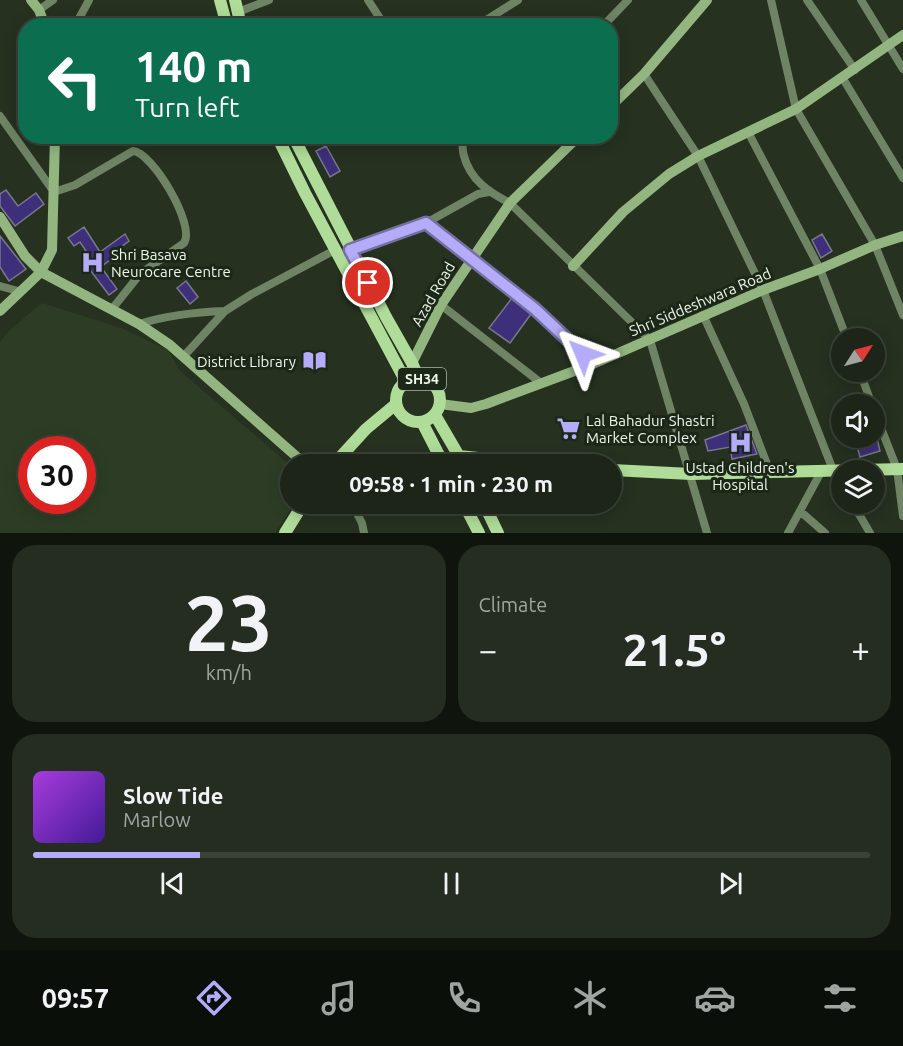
<!DOCTYPE html>
<html lang="en">
<head>
<meta charset="utf-8">
<style>
  body { margin:0; font-family:Ubuntu,sans-serif; background:#252d21; color:#f1f3f6; height:100vh; display:flex; flex-direction:column; font-size:22px; white-space:nowrap }
  * { box-sizing:border-box; margin:0 }
  p { font-size:20px; color:#a0a5a2 }
  .icon { flex:none; width:33px; height:33px; fill:none; stroke:currentColor; stroke-width:2; stroke-linecap:round; stroke-linejoin:round }
  .map { position:relative; height:533px; overflow:hidden }
  .side { display:flex; flex-direction:column; gap:12px; padding:12px; background:#0f140d; flex:1 }
  .side>* { flex:none }
  .hud { position:absolute; left:18px; top:18px; width:600px; height:126px; border-radius:24px; box-shadow:0 3px 15px #0003,0 0 0 2px #3a4237; background:#0b6e4f; color:#fff; overflow:hidden }
  .needle { width:39px; rotate:54deg }
  .controls { position:absolute; left:831px; top:328px; display:grid; gap:12px }
  .controls a { display:grid; place-items:center; width:54px; height:54px; border-radius:50%; background:#1c2518; box-shadow:0 3px 15px #0003,0 0 0 2px #3a4237; font-size:30px }
  .speed { position:absolute; left:18px; top:436px; display:flex; gap:12px; font-size:30px; font-weight:700; text-align:center }
  .speed>* { display:grid; place-content:center; width:78px; height:78px; border-radius:50%; background:#1c2518; box-shadow:0 3px 15px #0003,0 0 0 2px #3a4237; line-height:1 }
  .speed .limit { border:9px solid #d22; background:#fff; color:#111 }
  .pin { position:absolute; display:grid; place-items:center; width:51px; height:51px; color:#fff; margin:-26px; border:3px solid #fff; border-radius:50%; box-shadow:0 2px 6px #0007 }
  .me { position:absolute; width:66px; margin:-33px; rotate:314deg; stroke-linejoin:round; filter:drop-shadow(0 0 4px #0008) }
  .turn { display:flex; align-items:center; gap:21px; height:126px; padding:0 18px; font-size:27px }
  .turn .icon { width:78px; height:78px; stroke-width:2.5 }
  .turn b { display:block; font-size:42px; line-height:51px }
  .big { font-size:45px; font-weight:700; line-height:1.1 }
  .side .widget { flex:1; display:flex; flex-direction:column; justify-content:center; gap:9px; min-width:0; padding:0 21px; border-radius:24px; background:#252d21 }
  .side .dial { align-items:center; gap:0 }
  .dial b { font-size:78px; line-height:1 }
  .song { display:flex; align-items:center; gap:18px }
  .cover { width:72px; height:72px; border-radius:9px; background:linear-gradient(135deg,hsl(280 70% 55%),hsl(260 70% 35%)) }
  .played { height:6px; border-radius:3px; background:linear-gradient(90deg,#b4acf9 20%,#3a4237 20%) }
  .keys { display:flex; justify-content:space-around; direction:ltr }
  .heat { display:flex; justify-content:space-between; align-items:center; font-size:33px; direction:ltr }
  .side .tiles { flex:1; display:grid; gap:12px; grid-template-columns:1fr 1fr }
  .widget:last-child { grid-column:span 2 }
  .trip { position:absolute; left:280px; top:454px; width:342px; height:60px; border-radius:30px; background:#1c2518; box-shadow:0 3px 15px #0003,0 0 0 2px #3a4237; font-weight:700; line-height:60px; text-align:center }
  .dock { display:flex; height:96px; justify-content:space-around; align-items:center; background:#0b0f0a; color:#a0a5a2 }
  .dock .icon { width:42px; height:42px }
  .dock .on { color:#b4acf9 }
  .dock b { font-size:27px; color:#f1f3f6 }
  .map>svg:first-child { display:block }
  .built { fill:#2d3d25; fill-rule:evenodd }
  .building { fill:#3e2f7a; stroke:#79778e; stroke-width:1.5 }
  .lines { fill:none; stroke-linecap:round; stroke-linejoin:round }
  .street { stroke:#6f8464; stroke-width:8 }
  .secondary { stroke:#93b681; stroke-width:10 }
  .primary { stroke:#afdc98; stroke-width:12 }
  .route-casing { stroke:#7570a2; stroke-width:15 }
  .route { stroke:#b4acf9; stroke-width:10 }
  .labels { text-anchor:middle; dominant-baseline:central; stroke-width:6; stroke-linejoin:round; paint-order:stroke }
  .shield { fill:#1c2817; stroke:#afb8ab; stroke-width:1.5 }
  .shield-label { font-size:14px; font-weight:bold; fill:#eef5ea }
  .poi-label { font-size:15px; fill:#eef5ea; stroke:#1c2817; text-anchor:start }
  .street-label { font-size:15px; fill:#eef5ea; stroke:#1c2817 }
</style>
</head>
<body>
<div class="map">
<svg width="903" height="533" viewBox="0 0 903 533">
  <rect width="100%" height="100%" fill="#263120"/>
  <path class="built" d="M 42,303 L 121,328 L 168,350 L 179,370 L 291,466 L 291,504 L 294,504 L 275,533 L 0,533 L 0,342 L 11,329 ZM 32,450 L 82,450 L 82,501 L 32,501 Z"/>
  <path class="building" d="M 326,146 L 340,171 L 330,177 L 316,151 Z
    M 6,190 L 18,206 L 36,193 L 44,204 L 15,226 L 0,206 L 0,194 Z
    M 84,227 L 100,252 L 125,234 L 129,241 L 113,253 L 115,256 L 101,267 L 117,289 L 109,295 L 84,262 L 90,257 L 80,242 L 74,246 L 68,238 Z
    M 822,234 L 832,251 L 821,258 L 812,240 Z
    M 0,236 L 26,269 L 9,281 L 0,267 Z
    M 186,281 L 198,297 L 190,304 L 177,288 Z
    M 512,298 L 531,314 L 510,343 L 489,328 Z
    M 746,425 L 757,454 L 732,459 L 730,447 L 708,451 L 705,440 Z
    M 860,438 L 877,438 L 880,451 L 860,457 L 855,439 Z"/>
  <g class="lines">
    <path class="street" d="M 368,0 L 385,26
      M 771,0 L 796,109 L 875,245 L 903,315
      M 807,0 L 855,70
      M 861,0 L 903,69
      M 39,10 L 53,0
      M 238,12 L 269,0
      M 75,26 L 89,0
      M 477,26 L 518,0
      M 603,26 L 628,0
      M 644,74 L 698,156 L 763,290 L 833,470 L 842,485
      M 842,77 L 903,178
      M 0,116 L 54,192 L 75,185 L 133,151 C 152,152 196,225 184,243 L 140,274 L 112,309
      M 748,132 L 820,269 L 847,339
      M 462,136 C 463,143 462,150 464,156 C 470,180 490,193 510,203 L 650,340 L 707,533
      M 426,223 C 483,267 543,311 593,364
      M 350,250 L 426,223 L 478,194 L 489,192
      M 0,286 L 18,291
      M 441,305 L 541,383
      M 703,315 L 744,404 L 770,472
      M 139,324 C 168,315 195,312 225,311
      M 183,357 L 225,311 L 252,294 L 335,250
      M 860,372 L 872,405
      M 874,410 L 897,469 L 903,516
      M 352,504 L 362,523 L 364,533
      M 853,504 L 870,533
      M 800,511 L 825,533
      M 788,533 L 821,472"/>
    <path class="secondary" d="M 31,0 L 39,10 L 45,26
      M 610,107 L 644,74 L 707,0
      M 0,217 L 25,256 L 41,272 L 139,324 L 170,345 L 306,465
      M 573,266 L 623,212 L 669,174 L 698,156 L 796,109 L 903,35
      M 0,311 L 41,272 L 52,250 L 55,136
      M 412,363 L 441,305 L 510,203 L 579,136
      M 440,404 L 471,408 L 486,404 L 593,364 L 763,290 L 820,269 L 875,245 L 903,236"/>
    <path class="primary" d="M 220,0 L 227,26
      M 235,0 L 241,26
      M 277,136 L 305,193 L 406,382
      M 293,136 L 386,317 L 412,363 L 419,379
      M396 400a22 22 0 1 1 44 0a22 22 0 1 1-44 0Z
      M 435,415 L 463,463
      M 422,422 L 444,465
      M 459,456 L 544,465
      M 333,465 L 366,429 L 396,404
      M 612,470 L 691,474 L 903,469
      M 464,504 L 479,533
      M 484,504 L 498,533
      M 285,533 L 303,504"/>
  </g>
  <g class="lines">
    <defs>
      <path id="route" d="M 368,283 L 350,250 L 426,223 L 535,309 L 583,354"/>
    </defs>
    <use href="#route" class="route-casing"/>
    <use href="#route" class="route"/>
  </g>
  <defs>
    <symbol id="hospital-bare" viewBox="-9 -9 18 18"><path d="M-5-5h3v3.5h4V-5h3V5h-3V1.5h-4V5h-3Z" fill="#b4acf9" stroke="#1c2817" stroke-width="2.5" paint-order="stroke"/></symbol>
    <symbol id="library-bare" viewBox="-9 -9 18 18"><path d="M-6-4Q-3-5.5-.7-3.5V5Q-3 3-6 4ZM6-4Q3-5.5 .7-3.5V5Q3 3 6 4Z" fill="#b4acf9" stroke="#1c2817" stroke-width="2.5" paint-order="stroke"/></symbol>
    <symbol id="supermarket-bare" viewBox="-9 -9 18 18"><path d="M-6-5.5h2.5l.6 2H6L4.5 2H-2.5L-4.4-4H-6ZM-1.5 3.2a1.3 1.3 0 1 0 .1 0ZM3 3.2a1.3 1.3 0 1 0 .1 0Z" fill="#b4acf9" stroke="#1c2817" stroke-width="2.5" paint-order="stroke"/></symbol>
  </defs>
  <g fill-rule="evenodd">
    <use href="#hospital-bare" x="76" y="246" width="33" height="33"/>
    <use href="#library-bare" x="298" y="344" width="33" height="33"/>
    <use href="#supermarket-bare" x="552" y="412" width="33" height="33"/>
    <use href="#hospital-bare" x="724" y="426" width="33" height="33"/>
  </g>
  <g class="labels">
    <rect class="shield" x="398" y="368" width="48" height="22" rx="4.5"/>
    <g class="shield-label">
      <text x="422" y="379">SH34</text>
    </g>
    <g class="poi-label">
      <text x="111" y="254">Shri Basava<tspan x="111" dy="17">Neurocare Centre</tspan></text>
      <text x="296" y="361" text-anchor="end">District Library</text>
      <text x="586" y="420">Lal Bahadur Shastri<tspan x="586" dy="17">Market Complex</tspan></text>
      <text x="740" y="467" text-anchor="middle">Ustad Children's<tspan x="740" dy="17">Hospital</tspan></text>
    </g>
    <g class="street-label">
      <text transform="translate(433 294) rotate(-60)">Azad Road</text>
      <text transform="translate(700 302) rotate(-23)">Shri Siddeshwara Road</text>
    </g>
  </g>
</svg>
<div class="controls">
<a><svg class="needle" viewBox="-14 -14 28 28"><path d="M0-13l5 13h-10z" fill="#e53935"/><path d="M0 13l5-13h-10z" fill="#a0a5a2"/></svg></a>
<a><svg class="icon" aria-label="sound" viewBox="0 0 24 24"><path d="M4 9h4l5-4v14l-5-4H4zM17 9q2 3 0 6"/></svg></a>
<a><svg class="icon" aria-label="layers" viewBox="0 0 24 24"><path d="M12 4l9 5-9 5-9-5zM3 14l9 5 9-5"/></svg></a>
</div>
<div class="speed"><div class="limit">30</div></div>
<div class="pin" style="left:368px;top:283px;background:#d93025"><svg class="icon" aria-label="arrive" viewBox="0 0 24 24"><path d="M6 21V4h12l-3 4 3 4H6"/></svg></div>
<svg class="me" style="left:583px;top:354px" viewBox="-20 -20 40 40"><path d="M0-17L14 15 0 8-14 15z" fill="#b4acf9" stroke="#fff" stroke-width="4"/></svg>
<div class="trip">09:58 · 1 min · 230 m</div>
<div class="hud">
<div class="turn"><svg class="icon" aria-label="left" viewBox="0 0 24 24"><path d="M17 20v-9H6M10 6l-5 5 5 5"/></svg><div><b>140 m</b>Turn left</div></div>
</div>
</div>
<section class="side">
<div class="tiles">
<div class="widget dial"><b>23</b><p>km/h</p></div>
<div class="widget"><p>Climate</p>
<div class="heat"><a>−</a><b class="big">21.5°</b><a>+</a></div>
</div>
<div class="widget">
<div class="song"><i class="cover"></i><div><b>Slow Tide</b><p>Marlow</p></div></div>
<div class="played"></div>
<div class="keys"><svg class="icon" aria-label="previous" viewBox="0 0 24 24"><path d="M18 5L8 12l10 7zM5 5v14"/></svg><svg class="icon" aria-label="pause" viewBox="0 0 24 24"><path d="M8 5v14M16 5v14"/></svg><svg class="icon" aria-label="next" viewBox="0 0 24 24"><path d="M6 5l10 7-10 7zM19 5v14"/></svg></div>
</div>
</div>
</section>
<nav class="dock">
<b>09:57</b>
<svg class="icon on" aria-label="directions" viewBox="0 0 24 24"><path d="M12 3l9 9-9 9-9-9zM9 14v-3h6M13 9l2 2-2 2"/></svg>
<svg class="icon" aria-label="music" viewBox="0 0 24 24"><path d="M9 18V5l10-2v13"/><circle cx="6" cy="18" r="3"/><circle cx="16" cy="16" r="3"/></svg>
<svg class="icon" aria-label="phone" viewBox="0 0 24 24"><path d="M5 4h4l2 5-3 2q2 4 5 5l2-3 5 2v4C11 20 4 13 5 4z"/></svg>
<svg class="icon" aria-label="climate" viewBox="0 0 24 24"><path d="M12 3v18M4 7l16 10M4 17L20 7"/></svg>
<svg class="icon" aria-label="car" viewBox="0 0 24 24"><path d="M5 17H2v-5l4-1 3-4h7l3 4 3 1v5h-3M9 17h6M6 11h13"/><circle cx="7" cy="17" r="2"/><circle cx="17" cy="17" r="2"/></svg>
<svg class="icon" aria-label="filters" viewBox="0 0 24 24"><path d="M4 7h16M4 17h16"/><circle cx="9" cy="7" r="2"/><circle cx="15" cy="17" r="2"/></svg>
</nav>
</body>
</html>
